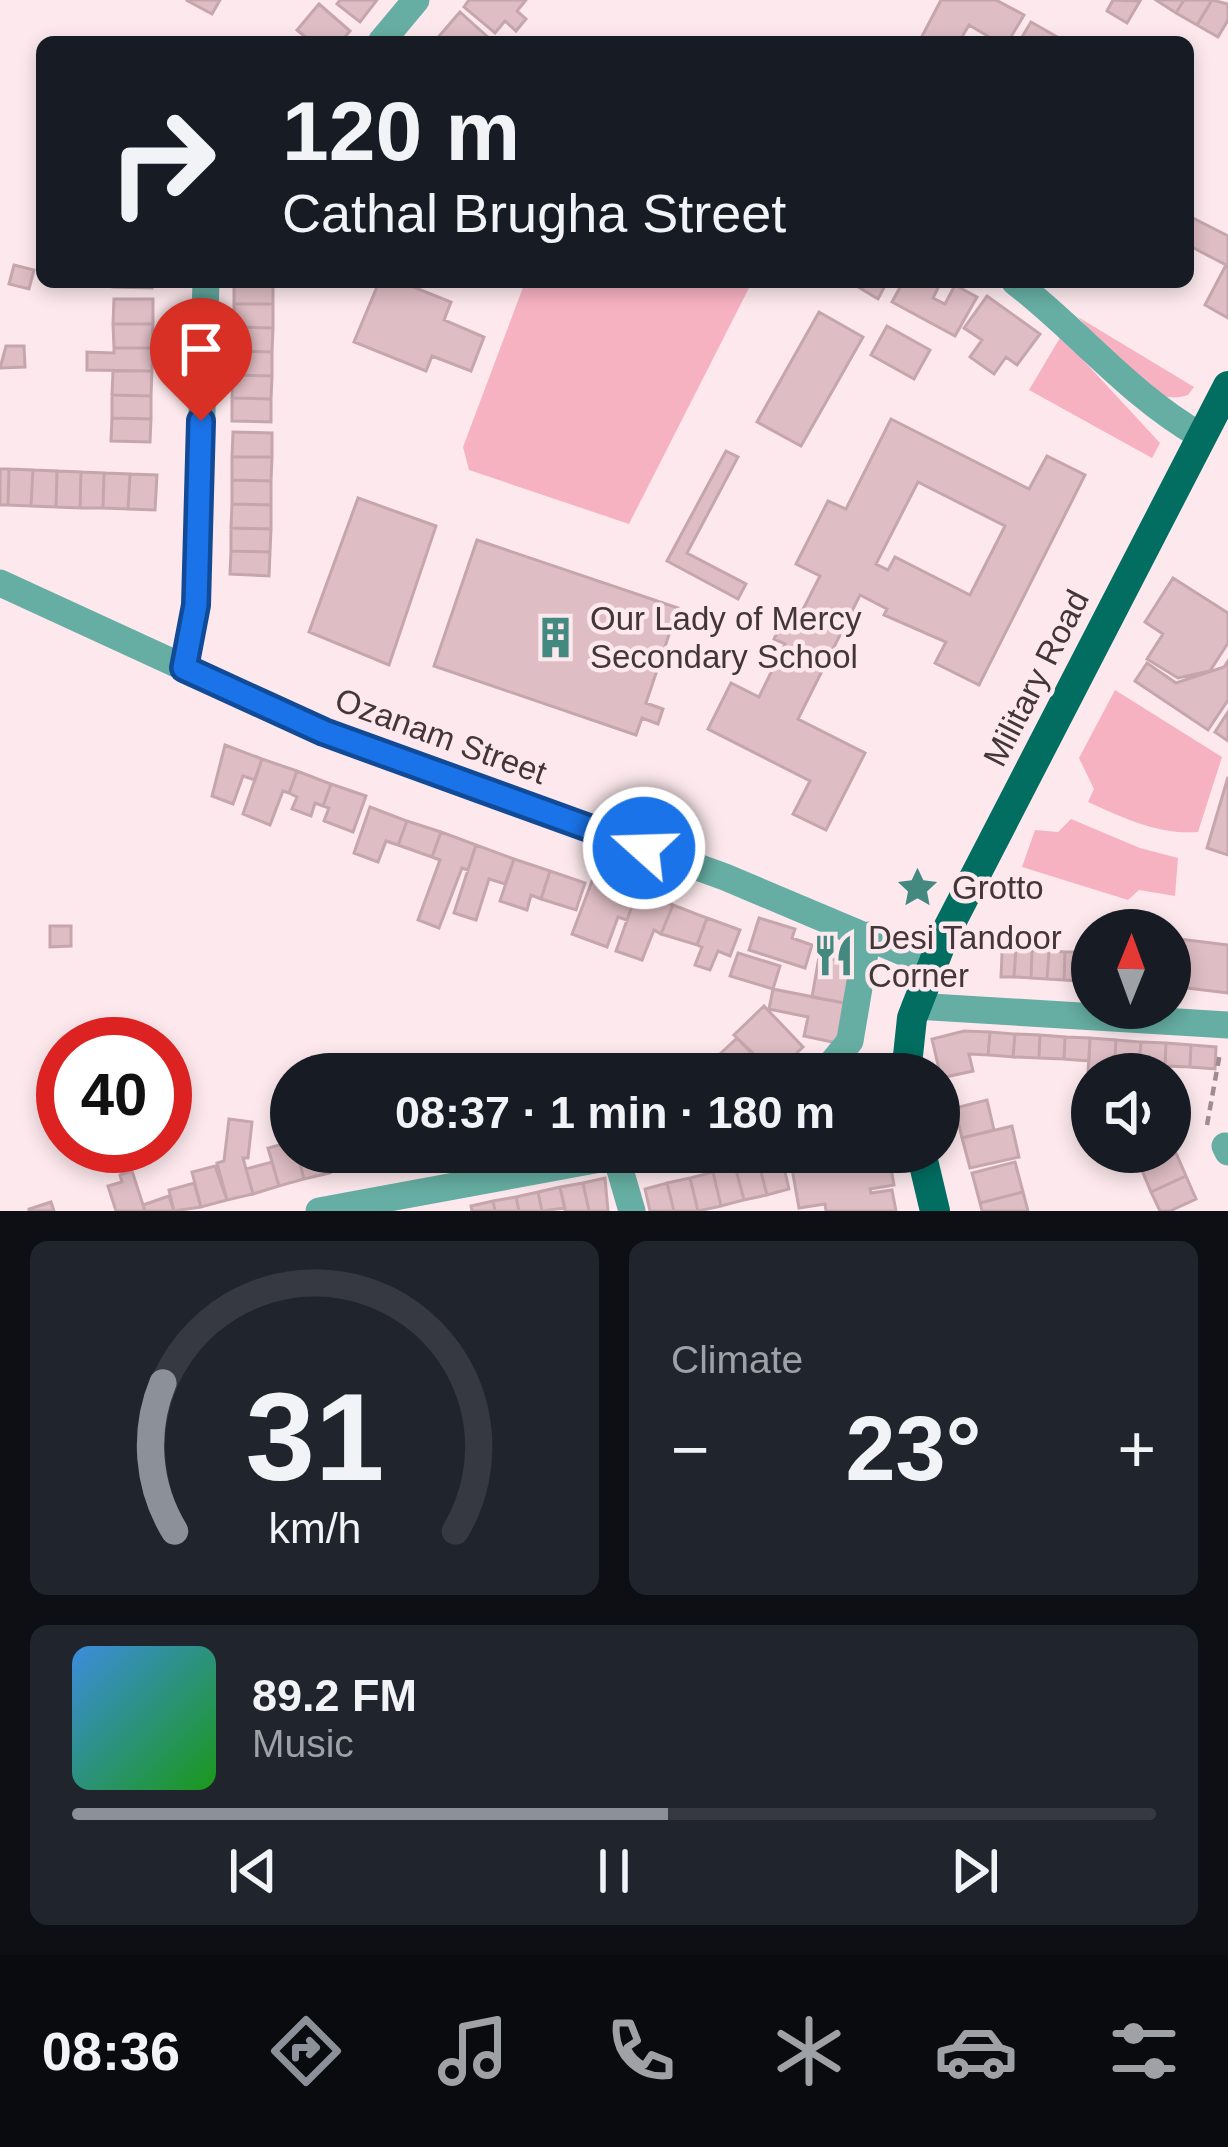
<!DOCTYPE html>
<html lang="en">
<head>
<meta charset="utf-8">
<style>
  body { margin:0; font-family:Arial,sans-serif; background:#20242c; color:#f1f3f6; height:100vh; display:flex; flex-direction:column; font-size:45px; white-space:nowrap }
  * { box-sizing:border-box; margin:0 }
  p { font-size:39px; color:#9ea1a6 }
  .icon { flex:none; width:66px; height:66px; fill:none; stroke:currentColor; stroke-width:2; stroke-linecap:round; stroke-linejoin:round }
  .map { position:relative; height:1211px; overflow:hidden }
  .panel { display:flex; flex-direction:column; gap:30px; padding:30px; background:#0d0f14; flex:1 }
  .panel>* { flex:none }
  .top-card { position:absolute; left:36px; top:36px; width:1158px; height:252px; border-radius:18px; box-shadow:0 6px 18px #0003; background:#171b24; color:#f1f3f6; overflow:hidden }
  .needle { width:78px; rotate:1deg }
  .fabs { position:absolute; left:1071px; top:909px; display:grid; gap:24px }
  .fabs a { display:grid; place-items:center; width:120px; height:120px; border-radius:50%; background:#171b24; box-shadow:0 6px 18px #0003; font-size:60px }
  .speed { position:absolute; left:36px; top:1017px; display:flex; gap:24px; font-size:60px; font-weight:700; text-align:center }
  .speed>* { display:grid; place-content:center; width:156px; height:156px; border-radius:50%; background:#171b24; box-shadow:0 6px 18px #0003; line-height:1 }
  .speed .limit { border:18px solid #d22; background:#fff; color:#111 }
  .pin { position:absolute; display:grid; place-items:center; width:102px; height:102px; color:#fff; margin:-123px -51px; border-radius:50% 50% 50% 0; rotate:-45deg; box-shadow:0 0 12px #0007 }
  .pin .icon { rotate:45deg }
  .me { position:absolute; width:132px; margin:-66px; rotate:290deg; stroke-linejoin:round; filter:drop-shadow(0 0 9px #0008) }
  .turn { display:flex; align-items:center; gap:42px; height:252px; padding:0 48px; font-size:54px }
  .turn .icon { width:156px; height:156px; stroke-width:2.5 }
  .turn b { display:block; font-size:84px; line-height:102px }
  .big { font-size:90px; font-weight:600; line-height:1.1 }
  .panel .widget { flex:1; display:flex; flex-direction:column; justify-content:center; gap:18px; min-width:0; padding:0 42px; border-radius:18px; background:#20242c }
  .panel .dial { align-items:center; gap:0 }
  .dial svg { height:312px; overflow:visible; fill:none; stroke:#363941; stroke-width:7; stroke-linecap:round; text-anchor:middle }
  .dial text { fill:#f1f3f6; stroke:none }
  .song { display:flex; align-items:center; gap:36px }
  .cover { width:144px; height:144px; border-radius:18px; background:linear-gradient(135deg,hsl(210 70% 55%),hsl(120 70% 35%)) }
  .played { height:12px; border-radius:6px; background:linear-gradient(90deg,#8c9099 55%,#363941 55%) }
  .keys { display:flex; justify-content:space-around; direction:ltr }
  .heat { display:flex; justify-content:space-between; align-items:center; font-size:66px; direction:ltr }
  .panel .tiles { flex:1; display:grid; gap:30px; grid-template-columns:1fr 1fr }
  .widget:last-child { grid-column:span 2 }
  .trip { position:absolute; left:270px; top:1053px; width:690px; height:120px; border-radius:60px; background:#171b24; box-shadow:0 6px 18px #0003; font-weight:600; line-height:120px; text-align:center }
  .dock { display:flex; height:192px; justify-content:space-around; align-items:center; background:#090b0e; color:#9ea1a6 }
  .dock .icon { width:84px; height:84px }
  .dock .selected { color:#8c9099 }
  .dock b { font-size:54px; color:#f1f3f6 }
  .map>svg:first-child { display:block }
  .green { fill:#f7b2c2 }
  .building { fill:#debdc4; stroke:#c6a6ad; stroke-width:3; fill-rule:evenodd }
  .lines { fill:none; stroke-linecap:round; stroke-linejoin:round }
  .path { stroke:#9e8e91; stroke-width:4.5; stroke-dasharray:9 6; stroke-linecap:butt }
  .minor { stroke:#66aea3; stroke-width:27 }
  .major { stroke:#026d61; stroke-width:30 }
  .route-casing { stroke:#114b97; stroke-width:30 }
  .route { stroke:#1a73e8; stroke-width:21 }
  .labels { text-anchor:middle; dominant-baseline:central; stroke-width:9; stroke-linejoin:round; paint-order:stroke }
  .poi-label { font-size:33px; fill:#433638; stroke:#fde9ed; text-anchor:start }
  .street-label { font-size:33px; fill:#433638; stroke:#fde9ed }
</style>
</head>
<body>
<div class="map">
<svg width="1228" height="1211" viewBox="0 0 1228 1211">
  <rect width="100%" height="100%" fill="#fde9ed"/>
  <path class="green" d="M 525,282 L 752,282 L 629,524 L 469,470 L 463,447 Z
    M 1078,317 L 1194,387 L 1188,395 C 1145,411 1104,345 1078,317 Z
    M 1061,336 L 1160,443 L 1152,458 L 1029,390 Z
    M 1115,690 L 1222,757 L 1198,832 C 1159,835 1123,818 1088,802 L 1094,789 L 1079,758 Z
    M 1071,819 L 1140,848 L 1178,858 L 1175,896 L 1139,890 L 1128,900 L 1022,867 L 1035,830 L 1058,832 Z"/>
  <path class="building" d="M 186,0 L 220,0 L 212,14 Z
    M 340,0 L 377,0 L 360,22 L 337,4 Z
    M 469,0 L 526,0 L 517,11 L 526,19 L 516,31 L 505,21 L 495,33 L 464,7 Z
    M 941,0 L 996,0 L 1024,15 L 1008,42 L 998,42 L 969,25 L 959,42 L 919,42 Z
    M 1113,0 L 1140,1 L 1127,23 L 1107,11 Z
    M 1156,0 L 1184,0 L 1176,13 Z
    M 1184,0 L 1212,0 L 1197,25 L 1176,13 Z
    M 1212,0 L 1228,4 L 1228,20 L 1218,37 L 1197,25 Z
    M 319,4 L 350,31 L 341,42 L 311,42 L 297,30 Z
    M 460,12 L 490,39 L 487,42 L 434,42 Z
    M 1031,22 L 1066,42 L 1019,42 Z
    M 1191,217 L 1228,236 L 1228,318 L 1205,305 L 1226,265 L 1188,245 Z
    M 14,265 L 34,270 L 29,289 L 9,284 Z
    M 113,282 L 152,282 L 152,288 L 113,287 Z
    M 234,282 L 273,282 L 273,304 L 234,304 Z
    M 379,282 L 401,282 L 451,302 L 444,320 L 484,337 L 471,371 L 432,356 L 426,371 L 354,342 Z
    M 850,282 L 887,282 L 878,299 Z
    M 903,282 L 941,282 L 933,298 L 945,304 L 955,285 L 977,297 L 955,336 L 892,302 Z
    M 987,296 L 1040,334 L 1017,365 L 1006,357 L 994,374 L 970,357 L 982,340 L 964,328 Z
    M 114,299 L 153,299 L 153,324 L 113,324 Z
    M 234,304 L 273,304 L 273,328 L 234,327 Z
    M 819,312 L 863,337 L 801,446 L 757,422 Z
    M 113,324 L 153,324 L 152,348 L 114,348 Z
    M 887,326 L 930,350 L 914,379 L 871,355 Z
    M 234,327 L 273,328 L 272,352 L 233,351 Z
    M 6,346 L 24,346 L 25,367 L 0,368 Z
    M 114,348 L 152,348 L 152,371 L 87,370 L 87,352 L 114,353 Z
    M 233,351 L 272,352 L 272,376 L 233,375 Z
    M 113,371 L 152,371 L 151,396 L 112,395 Z
    M 233,375 L 272,376 L 271,399 L 232,398 Z
    M 112,395 L 151,396 L 151,419 L 112,418 Z
    M 232,398 L 271,399 L 271,422 L 232,421 Z
    M 112,418 L 151,419 L 150,442 L 111,441 Z
    M 891,419 L 1029,489 L 1047,456 L 1085,475 L 979,685 L 935,663 L 946,642 L 884,615 L 887,609 L 860,595 L 798,719 L 865,753 L 826,830 L 793,814 L 810,781 L 708,729 L 731,683 L 759,697 L 785,644 L 774,639 L 782,623 L 793,629 L 820,576 L 796,564 L 828,501 L 846,509 ZM 918,482 L 1005,526 L 970,595 L 895,557 L 888,570 L 876,564 Z
    M 233,432 L 272,433 L 272,457 L 232,457 Z
    M 726,451 L 738,457 L 687,553 L 746,584 L 738,599 L 667,561 Z
    M 232,457 L 272,457 L 271,481 L 232,480 Z
    M 0,469 L 9,469 L 8,505 L 0,505 Z
    M 9,469 L 33,470 L 31,506 L 8,505 Z
    M 33,470 L 57,471 L 56,507 L 31,506 Z
    M 57,471 L 81,472 L 80,508 L 56,507 Z
    M 81,472 L 104,473 L 103,508 L 80,508 Z
    M 104,473 L 130,474 L 128,509 L 103,508 Z
    M 130,474 L 157,475 L 155,510 L 128,509 Z
    M 232,480 L 271,481 L 271,505 L 232,504 Z
    M 358,498 L 436,526 L 389,665 L 309,632 Z
    M 232,504 L 271,505 L 271,529 L 231,528 Z
    M 231,528 L 271,529 L 270,552 L 231,551 Z
    M 477,540 L 678,608 L 646,703 L 663,709 L 658,724 L 642,718 L 636,735 L 434,666 Z
    M 231,551 L 270,552 L 269,576 L 230,574 Z
    M 1173,578 L 1228,613 L 1228,643 L 1210,671 L 1178,678 L 1147,659 L 1163,634 L 1145,622 Z
    M 1228,661 L 1228,700 L 1208,730 L 1135,681 L 1147,663 L 1176,683 L 1224,667 Z
    M 1228,712 L 1228,741 L 1215,732 Z
    M 225,745 L 262,759 L 255,780 L 243,776 L 233,804 L 212,796 Z
    M 262,759 L 297,771 L 289,793 L 283,791 L 270,825 L 243,814 Z
    M 297,771 L 331,784 L 323,806 L 315,803 L 311,816 L 292,809 L 297,797 L 289,793 Z
    M 1228,777 L 1228,855 L 1207,848 Z
    M 331,784 L 366,796 L 353,832 L 324,821 L 329,808 L 323,806 Z
    M 370,807 L 407,821 L 398,845 L 386,841 L 378,862 L 354,853 Z
    M 407,821 L 441,832 L 432,857 L 398,845 Z
    M 441,832 L 476,845 L 468,870 L 462,868 L 439,928 L 418,920 L 440,860 L 432,857 Z
    M 476,845 L 514,859 L 505,884 L 489,879 L 476,920 L 454,913 Z
    M 514,859 L 550,871 L 541,899 L 531,895 L 527,910 L 500,901 Z
    M 550,871 L 585,883 L 576,910 L 541,899 Z
    M 594,876 L 637,892 L 627,920 L 618,917 L 607,947 L 572,934 Z
    M 637,892 L 673,905 L 661,934 L 654,930 L 642,960 L 616,951 Z
    M 673,905 L 707,918 L 697,945 L 661,934 Z
    M 707,918 L 740,930 L 730,956 L 718,951 L 710,970 L 695,965 L 702,947 L 697,945 Z
    M 759,918 L 795,929 L 792,938 L 812,945 L 805,968 L 749,950 Z
    M 50,926 L 71,926 L 71,946 L 50,947 Z
    M 1003,931 L 1017,932 L 1014,977 L 1001,977 Z
    M 1171,938 L 1228,945 L 1228,993 L 1170,986 Z
    M 1016,949 L 1032,950 L 1031,978 L 1014,977 Z
    M 1032,950 L 1049,951 L 1047,979 L 1031,978 Z
    M 1049,951 L 1065,952 L 1064,980 L 1047,979 Z
    M 1065,952 L 1082,952 L 1080,981 L 1064,980 Z
    M 1082,952 L 1092,953 L 1092,981 L 1080,981 Z
    M 738,953 L 780,966 L 773,989 L 730,976 Z
    M 819,957 L 852,963 L 844,1003 L 812,997 Z
    M 773,989 L 844,1003 L 837,1043 L 804,1036 L 808,1017 L 769,1009 Z
    M 764,1006 L 803,1047 L 775,1074 L 734,1035 Z
    M 964,1031 L 990,1032 L 988,1055 L 969,1054 L 973,1071 L 941,1078 L 932,1039 Z
    M 990,1032 L 1015,1034 L 1013,1057 L 988,1055 Z
    M 1015,1034 L 1040,1035 L 1039,1058 L 1013,1057 Z
    M 1040,1035 L 1065,1037 L 1064,1059 L 1039,1058 Z
    M 1065,1037 L 1090,1038 L 1089,1061 L 1064,1059 Z
    M 737,1038 L 770,1073 L 770,1074 L 739,1074 L 720,1054 Z
    M 1090,1038 L 1116,1040 L 1114,1074 L 1092,1074 L 1092,1107 L 1086,1106 Z
    M 1116,1040 L 1141,1042 L 1139,1064 L 1131,1064 L 1130,1074 L 1114,1074 Z
    M 1141,1042 L 1166,1043 L 1165,1066 L 1139,1064 Z
    M 1166,1043 L 1191,1045 L 1190,1067 L 1165,1066 Z
    M 1191,1045 L 1216,1047 L 1215,1069 L 1190,1067 Z
    M 720,1054 L 739,1074 L 710,1074 L 705,1068 Z
    M 420,1058 L 422,1074 L 386,1074 L 385,1062 Z
    M 500,1060 L 501,1074 L 465,1074 L 464,1062 Z
    M 670,1061 L 672,1074 L 634,1074 L 633,1068 Z
    M 987,1100 L 994,1130 L 962,1138 L 955,1108 Z
    M 229,1119 L 252,1122 L 248,1158 L 243,1158 L 253,1194 L 227,1200 L 217,1163 L 224,1161 Z
    M 1012,1126 L 1019,1157 L 970,1168 L 962,1138 Z
    M 291,1142 L 291,1152 L 297,1152 L 304,1179 L 279,1186 L 268,1148 Z
    M 325,1152 L 330,1173 L 304,1179 L 298,1155 Z
    M 789,1152 L 873,1152 L 874,1159 L 889,1157 L 894,1185 L 870,1189 L 871,1193 L 892,1190 L 896,1211 L 826,1211 L 825,1204 L 799,1208 Z
    M 1176,1153 L 1186,1176 L 1151,1192 L 1141,1168 Z
    M 781,1155 L 789,1189 L 767,1195 L 758,1161 Z
    M 758,1161 L 767,1195 L 744,1200 L 735,1166 Z
    M 272,1162 L 279,1186 L 253,1194 L 246,1169 Z
    M 1015,1162 L 1023,1192 L 980,1203 L 972,1173 Z
    M 215,1166 L 227,1200 L 201,1207 L 192,1172 Z
    M 735,1166 L 744,1200 L 721,1206 L 713,1172 Z
    M 132,1171 L 145,1211 L 116,1211 L 108,1186 L 122,1182 L 120,1175 Z
    M 713,1172 L 721,1206 L 698,1211 L 690,1178 Z
    M 1186,1176 L 1196,1199 L 1170,1211 L 1160,1211 L 1151,1192 Z
    M 605,1178 L 608,1211 L 589,1211 L 583,1183 Z
    M 690,1178 L 698,1211 L 674,1211 L 667,1183 Z
    M 194,1183 L 201,1207 L 174,1211 L 169,1190 Z
    M 583,1183 L 589,1211 L 565,1211 L 560,1187 Z
    M 667,1183 L 674,1211 L 650,1211 L 645,1189 Z
    M 560,1187 L 565,1208 L 542,1211 L 538,1192 Z
    M 538,1192 L 542,1211 L 519,1211 L 516,1197 Z
    M 1023,1192 L 1028,1211 L 982,1211 L 980,1203 Z
    M 169,1196 L 174,1211 L 145,1211 L 143,1205 Z
    M 516,1197 L 519,1211 L 495,1211 L 493,1201 Z
    M 493,1201 L 495,1211 L 472,1211 L 471,1206 Z
    M 51,1202 L 54,1211 L 29,1211 L 29,1209 Z"/>
  <g class="lines">
    <path class="path" d="M 1207,1125 L 1220,1053"/>
    <path class="minor" d="M 381,42 L 416,0
      M 1015,282 C 1081,333 1128,394 1201,436
      M 0,583 L 324,732 L 725,877 L 931,964
      M 185,668 L 196,605 L 206,282
      M 915,1006 L 1228,1025
      M 823,1074 L 850,1041 L 868,935
      M 1225,1146 L 1228,1152
      M 616,1156 L 632,1211
      M 319,1211 L 638,1152"/>
    <path class="major" d="M 906,1074 L 912,1018 L 944,936 L 1228,386
      M 921,1152 L 935,1211"/>
  </g>
  <g class="lines">
    <defs>
      <path id="route" d="M 201,421 L 196,605 L 184,668 L 324,732 L 644,848"/>
    </defs>
    <use href="#route" class="route-casing"/>
    <use href="#route" class="route"/>
  </g>
  <defs>
    <symbol id="building-bare" viewBox="-9 -9 18 18"><path d="M-4-6H4V6H1V3H-1V6H-4ZM-2.5-4.3h1.7v1.8h-1.7ZM.8-4.3h1.7v1.8H.8ZM-2.5-1h1.7V.8h-1.7ZM.8-1h1.7V.8H.8Z" fill="#44897f" stroke="#fde9ed" stroke-width="2.5" paint-order="stroke"/></symbol>
    <symbol id="sight-bare" viewBox="-9 -9 18 18"><path d="M0-6L1.8-2.2L6-1.7L2.9 1.2L3.7 5.4L0 3.3L-3.7 5.4L-2.9 1.2L-6-1.7L-1.8-2.2Z" fill="#44897f" stroke="#fde9ed" stroke-width="2.5" paint-order="stroke"/></symbol>
    <symbol id="restaurant-bare" viewBox="-9 -9 18 18"><path d="M-5-6h1v4h1v-4h1v4h1v-4h1v5L-1.5 .5V6h-2V.5L-5-1ZM5-6V6H3V1.5H1.5Q1.5-4 5-6Z" fill="#44897f" stroke="#fde9ed" stroke-width="2.5" paint-order="stroke"/></symbol>
  </defs>
  <g fill-rule="evenodd">
    <use href="#building-bare" x="526" y="608" width="59" height="59"/>
    <use href="#sight-bare" x="888" y="858" width="59" height="59"/>
    <use href="#restaurant-bare" x="804" y="926" width="59" height="59"/>
  </g>
  <g class="labels">
    <g class="poi-label">
      <text x="590" y="618">Our Lady of Mercy<tspan x="590" dy="38">Secondary School</tspan></text>
      <text x="952" y="887">Grotto</text>
      <text x="868" y="937">Desi Tandoor<tspan x="868" dy="38">Corner</tspan></text>
    </g>
    <g class="street-label">
      <text transform="translate(1036 678) rotate(-63)">Military Road</text>
      <text transform="translate(441 736) rotate(20)">Ozanam Street</text>
    </g>
  </g>
</svg>
<div class="fabs">
<a><svg class="needle" viewBox="-14 -14 28 28"><path d="M0-13l5 13h-10z" fill="#e53935"/><path d="M0 13l5-13h-10z" fill="#9ea1a6"/></svg></a>
<a><svg class="icon" aria-label="sound" viewBox="0 0 24 24"><path d="M4 9h4l5-4v14l-5-4H4zM17 9q2 3 0 6"/></svg></a>
</div>
<div class="speed"><div class="limit">40</div></div>
<div class="pin" style="left:201px;top:421px;background:#d93025"><svg class="icon" aria-label="arrive" viewBox="0 0 24 24"><path d="M6 21V4h12l-3 4 3 4H6"/></svg></div>
<svg class="me" style="left:644px;top:848px" viewBox="-20 -20 40 40"><circle r="17" fill="#1a73e8" stroke="#fff" stroke-width="3"/><path d="M0-11L8 9 0 5-8 9z" fill="#fff"/></svg>
<div class="trip">08:37 · 1 min · 180 m</div>
<div class="top-card">
<div class="turn"><svg class="icon" aria-label="right" viewBox="0 0 24 24"><path d="M7 20v-9h11M14 6l5 5-5 5"/></svg><div><b>120 m</b>Cathal Brugha Street</div></div>
</div>
</div>
<section class="panel">
<div class="tiles">
<div class="widget dial"><svg viewBox="0 0 100 80">
<path d="M14 69A42 42 0 1 1 86 69"/>
<path d="M14 69A42 42 0 0 1 11 31" stroke="#8c9099"/>
<text x="50" y="56" font-size="32" font-weight="700">31</text>
<text x="50" y="72" font-size="11">km/h</text>
</svg></div>
<div class="widget"><p>Climate</p>
<div class="heat"><a>−</a><b class="big">23°</b><a>+</a></div>
</div>
<div class="widget">
<div class="song"><i class="cover"></i><div><b>89.2 FM</b><p>Music</p></div></div>
<div class="played"></div>
<div class="keys"><svg class="icon" aria-label="previous" viewBox="0 0 24 24"><path d="M18 5L8 12l10 7zM5 5v14"/></svg><svg class="icon" aria-label="pause" viewBox="0 0 24 24"><path d="M8 5v14M16 5v14"/></svg><svg class="icon" aria-label="next" viewBox="0 0 24 24"><path d="M6 5l10 7-10 7zM19 5v14"/></svg></div>
</div>
</div>
</section>
<nav class="dock">
<b>08:36</b>
<svg class="icon selected" aria-label="directions" viewBox="0 0 24 24"><path d="M12 3l9 9-9 9-9-9zM9 14v-3h6M13 9l2 2-2 2"/></svg>
<svg class="icon" aria-label="music" viewBox="0 0 24 24"><path d="M9 18V5l10-2v13"/><circle cx="6" cy="18" r="3"/><circle cx="16" cy="16" r="3"/></svg>
<svg class="icon" aria-label="phone" viewBox="0 0 24 24"><path d="M5 4h4l2 5-3 2q2 4 5 5l2-3 5 2v4C11 20 4 13 5 4z"/></svg>
<svg class="icon" aria-label="climate" viewBox="0 0 24 24"><path d="M12 3v18M4 7l16 10M4 17L20 7"/></svg>
<svg class="icon" aria-label="car" viewBox="0 0 24 24"><path d="M5 17H2v-5l4-1 3-4h7l3 4 3 1v5h-3M9 17h6M6 11h13"/><circle cx="7" cy="17" r="2"/><circle cx="17" cy="17" r="2"/></svg>
<svg class="icon" aria-label="filters" viewBox="0 0 24 24"><path d="M4 7h16M4 17h16"/><circle cx="9" cy="7" r="2"/><circle cx="15" cy="17" r="2"/></svg>
</nav>
</body>
</html>
